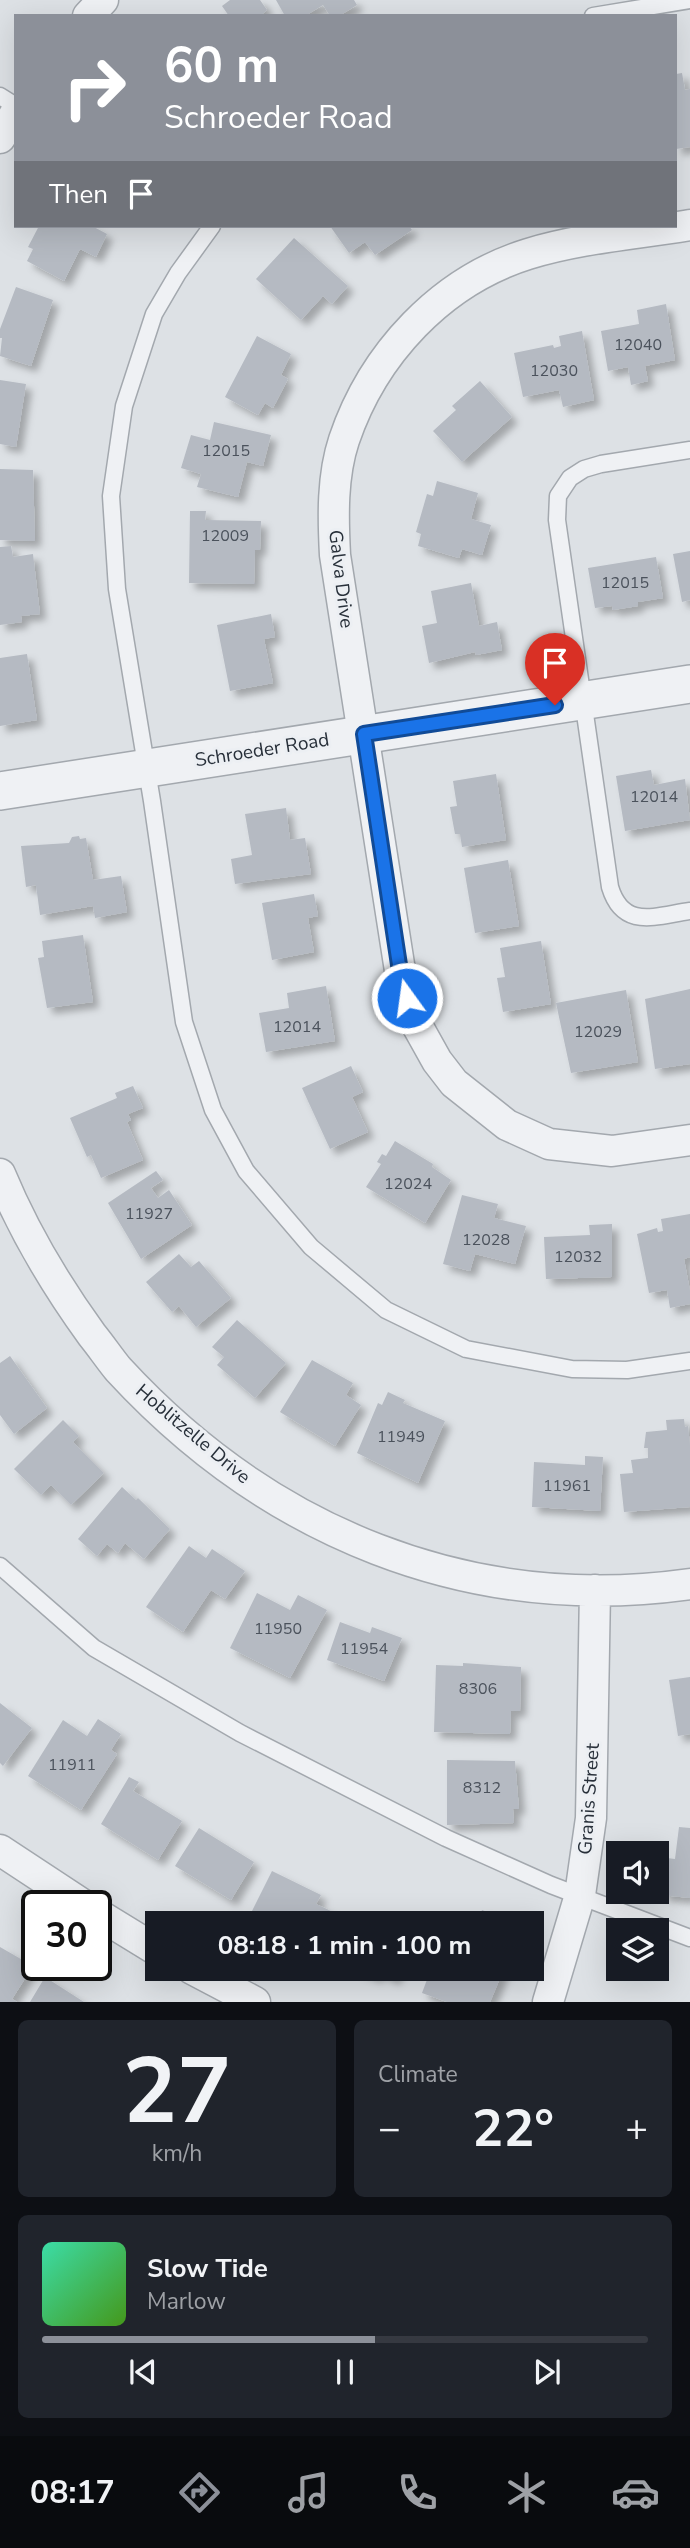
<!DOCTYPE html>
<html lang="en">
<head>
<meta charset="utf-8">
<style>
  body { margin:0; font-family:"Nunito Sans",sans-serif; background:#20242c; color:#f1f3f6; height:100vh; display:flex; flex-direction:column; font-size:26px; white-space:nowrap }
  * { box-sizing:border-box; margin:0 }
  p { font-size:23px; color:#9ea1a6 }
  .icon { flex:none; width:38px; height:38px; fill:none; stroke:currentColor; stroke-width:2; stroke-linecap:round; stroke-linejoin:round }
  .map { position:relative; height:2002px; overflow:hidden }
  .sheet { display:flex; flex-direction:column; gap:18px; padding:18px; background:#0d0f14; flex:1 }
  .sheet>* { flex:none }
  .guide { position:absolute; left:14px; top:14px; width:663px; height:214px; border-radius:0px; box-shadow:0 7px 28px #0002; background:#8c9099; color:#fff; overflow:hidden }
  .tools { position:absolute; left:606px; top:1841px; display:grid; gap:14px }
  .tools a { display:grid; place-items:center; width:63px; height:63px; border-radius:0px; background:#171b24; box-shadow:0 7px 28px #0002; font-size:35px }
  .speed { position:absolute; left:21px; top:1890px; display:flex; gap:14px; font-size:35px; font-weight:700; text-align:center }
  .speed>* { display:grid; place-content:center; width:91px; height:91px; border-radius:50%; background:#171b24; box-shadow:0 7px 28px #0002; line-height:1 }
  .speed .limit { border:4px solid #111; border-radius:10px; background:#fff; color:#111 }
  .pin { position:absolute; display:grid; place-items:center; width:60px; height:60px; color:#fff; margin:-72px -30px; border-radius:50% 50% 50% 0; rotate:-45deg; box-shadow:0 0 7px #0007 }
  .pin .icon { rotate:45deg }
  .me { position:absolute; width:77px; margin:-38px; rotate:346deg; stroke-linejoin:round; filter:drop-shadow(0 0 5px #0008) }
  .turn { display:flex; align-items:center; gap:24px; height:147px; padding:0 35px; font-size:32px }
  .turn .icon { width:91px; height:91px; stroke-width:2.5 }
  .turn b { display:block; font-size:49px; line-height:60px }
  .then { display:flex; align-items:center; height:66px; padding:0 35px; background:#0003; gap:14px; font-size:26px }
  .big { font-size:52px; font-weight:700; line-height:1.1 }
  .sheet .card { flex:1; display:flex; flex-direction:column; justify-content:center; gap:10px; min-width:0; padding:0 24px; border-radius:10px; background:#20242c }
  .sheet .dial { align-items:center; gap:0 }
  .dial b { font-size:91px; line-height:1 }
  .song { display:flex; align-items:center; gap:21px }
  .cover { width:84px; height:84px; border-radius:10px; background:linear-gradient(135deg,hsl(160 70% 55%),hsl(100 70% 35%)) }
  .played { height:7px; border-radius:4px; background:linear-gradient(90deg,#8c9099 55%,#363941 55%) }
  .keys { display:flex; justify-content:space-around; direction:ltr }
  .heat { display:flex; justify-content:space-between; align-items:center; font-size:38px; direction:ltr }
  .sheet .tiles { flex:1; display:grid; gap:18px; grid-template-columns:1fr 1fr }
  .card:last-child { grid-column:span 2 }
  .trip { position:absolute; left:145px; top:1911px; width:399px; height:70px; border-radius:0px; background:#171b24; box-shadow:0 7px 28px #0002; font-weight:700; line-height:70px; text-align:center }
  .dock { display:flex; height:112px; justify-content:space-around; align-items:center; background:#090b0e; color:#9ea1a6 }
  .dock .icon { width:49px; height:49px }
  .dock .on { color:#8c9099 }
  .dock b { font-size:32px; color:#f1f3f6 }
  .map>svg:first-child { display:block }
  .building { fill:#b5bac2; filter:url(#shadow) }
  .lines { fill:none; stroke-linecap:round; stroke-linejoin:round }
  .service-casing { stroke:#a3a8ae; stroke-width:19 }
  .minor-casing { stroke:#a3a8ae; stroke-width:33 }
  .tertiary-casing { stroke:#a3a8ae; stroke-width:40 }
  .service { stroke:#eff1f4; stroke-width:16 }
  .minor { stroke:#eff1f4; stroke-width:30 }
  .tertiary { stroke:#eff1f4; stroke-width:37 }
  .route-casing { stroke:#114b97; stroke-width:18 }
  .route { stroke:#1a73e8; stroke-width:12 }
  .labels { text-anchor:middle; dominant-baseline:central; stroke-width:6; stroke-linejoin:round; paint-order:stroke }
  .number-label { font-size:16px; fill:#4b525c }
  .street-label { font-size:19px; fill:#28303a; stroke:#eceff3 }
</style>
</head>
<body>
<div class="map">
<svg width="690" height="2002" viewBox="0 0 690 2002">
  <defs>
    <filter id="shadow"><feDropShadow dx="6" dy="6" stdDeviation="3.5" flood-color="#0004"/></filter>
  </defs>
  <rect width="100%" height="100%" fill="#dde1e5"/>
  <path class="building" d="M 230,0 L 260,0 L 267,10 L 260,16 L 229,16 L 222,6 Z
    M 276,0 L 354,0 L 357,5 L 339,16 L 330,16 L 323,5 L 305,16 L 285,16 Z
    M 682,73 L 685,90 L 690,89 L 690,147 L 676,149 L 676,74 Z
    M 39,226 L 92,226 L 107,234 L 96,257 L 80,249 L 64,281 L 27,261 L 33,249 L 28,247 Z
    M 330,226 L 409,226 L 412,230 L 375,255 L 365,242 L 349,253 Z
    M 294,238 L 348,286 L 332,304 L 323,296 L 301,320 L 256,279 Z
    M 16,287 L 53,300 L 31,366 L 0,356 L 2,338 L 0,338 L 0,329 Z
    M 666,304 L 675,360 L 645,366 L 648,381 L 631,385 L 628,367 L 608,371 L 601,331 L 639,324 L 637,310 Z
    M 582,331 L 594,400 L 563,407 L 559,390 L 523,397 L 514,353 L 553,345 L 554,348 L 561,346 L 559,336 Z
    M 257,336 L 291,354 L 281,375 L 288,379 L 273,408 L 265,403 L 258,415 L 225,397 Z
    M 0,380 L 26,384 L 16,447 L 0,444 Z
    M 480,381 L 512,417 L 462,462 L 433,431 L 456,410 L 452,406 Z
    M 214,422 L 271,435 L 263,466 L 247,462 L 238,497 L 197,487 L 201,474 L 181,468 L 191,435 L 210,440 Z
    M 0,469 L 33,470 L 35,541 L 0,540 Z
    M 437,481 L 478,493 L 471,519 L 491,525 L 482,555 L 462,549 L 459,558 L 418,546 L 421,534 L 416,532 L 427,494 L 433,496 Z
    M 190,511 L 206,511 L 205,520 L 261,521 L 260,550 L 255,550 L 254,584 L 189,583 Z
    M 11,546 L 13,557 L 33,554 L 40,614 L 21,616 L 22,622 L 0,625 L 0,547 Z
    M 690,551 L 690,600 L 682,602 L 673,554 Z
    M 656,557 L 663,598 L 638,602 L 638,606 L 613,610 L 612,606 L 595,608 L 588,568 Z
    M 471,583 L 479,626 L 497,622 L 502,650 L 476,655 L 475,652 L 429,663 L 422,626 L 437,623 L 431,591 Z
    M 271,614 L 275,637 L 264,639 L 273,683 L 230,691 L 217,625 Z
    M 27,654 L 37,720 L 0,726 L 0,658 Z
    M 651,770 L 654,785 L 685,779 L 690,820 L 625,831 L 616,776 Z
    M 496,774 L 506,840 L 462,847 L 460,834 L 455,834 L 450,807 L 457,806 L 453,781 Z
    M 286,808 L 290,840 L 305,838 L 311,874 L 235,884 L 231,859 L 252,855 L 245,814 Z
    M 79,836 L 80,839 L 86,838 L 93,880 L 121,876 L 127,912 L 95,918 L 93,906 L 40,915 L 36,885 L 26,887 L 21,846 L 69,843 L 72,837 Z
    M 508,860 L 519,926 L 475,933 L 464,868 Z
    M 314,894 L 318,916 L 308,918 L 314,952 L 272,960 L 262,903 Z
    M 83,935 L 93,1002 L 47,1008 L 38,958 L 44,957 L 42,941 Z
    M 541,941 L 551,1004 L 503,1012 L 497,978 L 505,977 L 500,948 Z
    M 326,986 L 335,1041 L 266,1052 L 259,1013 L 289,1008 L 287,993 Z
    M 690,989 L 690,1064 L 655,1069 L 645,999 Z
    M 626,990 L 638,1062 L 571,1073 L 556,1003 Z
    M 351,1066 L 363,1092 L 352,1097 L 368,1132 L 330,1149 L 302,1088 Z
    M 133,1086 L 143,1108 L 128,1114 L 131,1120 L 127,1122 L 143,1160 L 101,1178 L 91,1155 L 87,1157 L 70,1118 L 117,1098 L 115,1093 Z
    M 395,1141 L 433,1164 L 432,1167 L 451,1180 L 425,1223 L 366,1187 L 381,1164 L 377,1162 L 382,1154 L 386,1156 Z
    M 156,1171 L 163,1180 L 151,1188 L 158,1198 L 169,1190 L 192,1225 L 141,1259 L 108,1203 Z
    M 462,1195 L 498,1204 L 494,1218 L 526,1226 L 515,1264 L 475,1254 L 470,1271 L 443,1264 Z
    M 690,1214 L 690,1257 L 684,1259 L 690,1291 L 690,1304 L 670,1308 L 667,1290 L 649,1293 L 637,1234 L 657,1228 L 658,1232 L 663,1231 L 661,1219 Z
    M 612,1224 L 612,1277 L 546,1279 L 544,1237 L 590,1235 L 589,1225 Z
    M 179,1254 L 191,1267 L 199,1261 L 231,1298 L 196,1327 L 179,1306 L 172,1312 L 146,1282 Z
    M 237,1320 L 286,1363 L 255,1398 L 217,1365 L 224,1357 L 212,1347 Z
    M 10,1356 L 47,1408 L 14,1434 L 0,1415 L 0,1363 Z
    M 312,1360 L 353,1383 L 346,1395 L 361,1405 L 335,1446 L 280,1412 Z
    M 388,1392 L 405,1400 L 403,1403 L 445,1421 L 418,1483 L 357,1453 L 378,1403 L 382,1405 Z
    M 684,1419 L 685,1427 L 688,1426 L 690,1446 L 690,1507 L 624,1512 L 620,1474 L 633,1473 L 631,1460 L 648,1458 L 648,1448 L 644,1448 L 646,1432 L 667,1430 L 666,1420 Z
    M 63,1420 L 79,1436 L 73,1442 L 104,1473 L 71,1505 L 51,1485 L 41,1495 L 14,1469 Z
    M 585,1456 L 603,1457 L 600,1511 L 532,1507 L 534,1462 L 585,1465 Z
    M 122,1487 L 136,1500 L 138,1498 L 170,1529 L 144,1559 L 125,1543 L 118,1553 L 107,1544 L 97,1556 L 78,1539 Z
    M 189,1546 L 206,1558 L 212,1549 L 245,1571 L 225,1599 L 211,1590 L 183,1632 L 146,1607 Z
    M 257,1593 L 290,1610 L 298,1595 L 327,1610 L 290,1678 L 230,1648 Z
    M 340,1622 L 370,1633 L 372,1627 L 402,1638 L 384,1681 L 327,1660 Z
    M 463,1663 L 521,1667 L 520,1711 L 511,1711 L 510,1734 L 434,1732 L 436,1665 L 463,1666 Z
    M 690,1677 L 690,1734 L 678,1736 L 669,1680 Z
    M 0,1703 L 32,1728 L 3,1766 L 0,1763 Z
    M 98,1719 L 121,1734 L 111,1750 L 117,1754 L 81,1810 L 28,1776 L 63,1720 L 87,1736 Z
    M 447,1760 L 515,1761 L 519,1809 L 513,1809 L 514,1823 L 447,1825 Z
    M 129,1777 L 139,1782 L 133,1791 L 182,1821 L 158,1860 L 101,1824 Z
    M 679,1827 L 690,1828 L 690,1898 L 662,1895 L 667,1858 L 675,1859 Z
    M 199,1828 L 254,1862 L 231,1900 L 175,1866 Z
    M 272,1871 L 321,1895 L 316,1904 L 331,1911 L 325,1923 L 276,1923 L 252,1911 Z
    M 482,1910 L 517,1923 L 477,1923 Z
    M 0,1947 L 33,1966 L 12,1999 L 17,2002 L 0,2002 Z
    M 355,1969 L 399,1969 L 394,1979 L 379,1972 L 376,1977 Z
    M 431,1969 L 504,1969 L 490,2002 L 447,2002 L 422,1993 Z
    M 45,1977 L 84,2002 L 30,2002 Z"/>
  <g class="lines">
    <defs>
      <path id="service" d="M 593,16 L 690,0
        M 0,96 L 16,106
        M 212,226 L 178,273 L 154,314 L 124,406 L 111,496 L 117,589 L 152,801 L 184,1022 L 213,1110 L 246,1171 L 311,1247 L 386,1310 L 466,1349 L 572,1369 L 627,1370 L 690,1361
        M 690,450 L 601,464 L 584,469 L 570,478 L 558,496 L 557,520 L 610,887 C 623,930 655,916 690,911
        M 0,1566 L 94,1648 L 240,1733 L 446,1838 L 551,1885 L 690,1938"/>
      <path id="minor" d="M 88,16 L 103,0
        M 0,138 L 16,112
        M 690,225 C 636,234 580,238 528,254 C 441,281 373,354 344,440 C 332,476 333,517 335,555 L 401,977 L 413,1018 L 437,1061 L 454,1083 L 507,1125 L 549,1144 L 612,1151 L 690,1140
        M 0,1174 C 24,1232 55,1284 92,1335 C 101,1346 109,1358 118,1369 C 268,1532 468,1615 690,1584
        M 0,1850 L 85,1906
        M 96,1913 L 158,1951
        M 192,1969 L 255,2002
        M 548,2002 L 580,1895 L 591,1818 L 595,1590"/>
      <path id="tertiary" d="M 0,791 L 690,684"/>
    </defs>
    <use href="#service" class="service-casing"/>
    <use href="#minor" class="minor-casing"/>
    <use href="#tertiary" class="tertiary-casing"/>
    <use href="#service" class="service"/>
    <use href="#minor" class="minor"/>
    <use href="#tertiary" class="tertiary"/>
  </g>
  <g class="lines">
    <defs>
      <path id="route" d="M 407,998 L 401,978 L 364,734 L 555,705"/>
    </defs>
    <use href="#route" class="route-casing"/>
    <use href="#route" class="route"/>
  </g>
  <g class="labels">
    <g class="number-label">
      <text x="638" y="345">12040</text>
      <text x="554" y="371">12030</text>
      <text x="226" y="451">12015</text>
      <text x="225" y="536">12009</text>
      <text x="625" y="583">12015</text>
      <text x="654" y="797">12014</text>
      <text x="297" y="1027">12014</text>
      <text x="598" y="1032">12029</text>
      <text x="408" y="1184">12024</text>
      <text x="149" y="1214">11927</text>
      <text x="486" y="1240">12028</text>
      <text x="578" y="1257">12032</text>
      <text x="401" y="1437">11949</text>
      <text x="567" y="1486">11961</text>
      <text x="278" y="1629">11950</text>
      <text x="364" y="1649">11954</text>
      <text x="478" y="1689">8306</text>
      <text x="72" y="1765">11911</text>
      <text x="482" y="1788">8312</text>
    </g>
    <g class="street-label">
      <text transform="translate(341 579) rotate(83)">Galva Drive</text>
      <text transform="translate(262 750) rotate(-9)">Schroeder Road</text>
      <text transform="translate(193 1434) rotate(40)">Hoblitzelle Drive</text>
      <text transform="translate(589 1799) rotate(-86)">Granis Street</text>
    </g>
  </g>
</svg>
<div class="tools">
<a><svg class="icon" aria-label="sound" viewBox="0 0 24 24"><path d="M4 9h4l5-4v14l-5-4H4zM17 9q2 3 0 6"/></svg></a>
<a><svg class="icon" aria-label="layers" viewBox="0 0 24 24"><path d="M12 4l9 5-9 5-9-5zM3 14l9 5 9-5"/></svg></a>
</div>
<div class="speed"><div class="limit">30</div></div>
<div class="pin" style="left:555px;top:705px;background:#d93025"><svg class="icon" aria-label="arrive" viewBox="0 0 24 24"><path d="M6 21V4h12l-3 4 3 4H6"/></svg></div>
<svg class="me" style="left:407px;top:998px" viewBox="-20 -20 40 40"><circle r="17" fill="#1a73e8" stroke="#fff" stroke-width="3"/><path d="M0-11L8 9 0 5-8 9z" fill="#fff"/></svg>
<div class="trip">08:18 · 1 min · 100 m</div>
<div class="guide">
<div class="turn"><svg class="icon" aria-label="right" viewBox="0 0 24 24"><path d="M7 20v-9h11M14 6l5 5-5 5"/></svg><div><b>60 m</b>Schroeder Road</div></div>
<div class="then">Then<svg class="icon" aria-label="arrive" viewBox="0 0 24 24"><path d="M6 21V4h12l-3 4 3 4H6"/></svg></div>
</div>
</div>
<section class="sheet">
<div class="tiles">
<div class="card dial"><b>27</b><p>km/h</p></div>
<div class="card"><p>Climate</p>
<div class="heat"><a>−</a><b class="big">22°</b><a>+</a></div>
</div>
<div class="card">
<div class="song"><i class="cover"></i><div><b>Slow Tide</b><p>Marlow</p></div></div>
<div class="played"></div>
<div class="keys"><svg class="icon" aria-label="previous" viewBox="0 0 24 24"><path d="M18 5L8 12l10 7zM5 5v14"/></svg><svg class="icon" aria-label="pause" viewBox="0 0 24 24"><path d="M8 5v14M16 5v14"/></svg><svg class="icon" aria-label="next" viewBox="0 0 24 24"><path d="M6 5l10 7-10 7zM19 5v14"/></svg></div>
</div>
</div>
</section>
<nav class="dock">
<b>08:17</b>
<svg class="icon on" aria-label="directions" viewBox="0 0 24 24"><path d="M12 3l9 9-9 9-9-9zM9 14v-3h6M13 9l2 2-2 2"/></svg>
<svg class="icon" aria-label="music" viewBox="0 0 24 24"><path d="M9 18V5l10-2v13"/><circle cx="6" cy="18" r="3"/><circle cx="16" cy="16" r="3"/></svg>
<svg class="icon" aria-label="phone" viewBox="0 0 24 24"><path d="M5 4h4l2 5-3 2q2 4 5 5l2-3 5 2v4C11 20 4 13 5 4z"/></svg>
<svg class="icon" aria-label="climate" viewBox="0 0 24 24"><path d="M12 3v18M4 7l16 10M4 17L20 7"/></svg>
<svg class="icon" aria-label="car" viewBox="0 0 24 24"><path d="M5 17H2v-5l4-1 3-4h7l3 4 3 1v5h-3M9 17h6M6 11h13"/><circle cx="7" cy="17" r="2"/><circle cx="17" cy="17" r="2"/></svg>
</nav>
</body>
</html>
